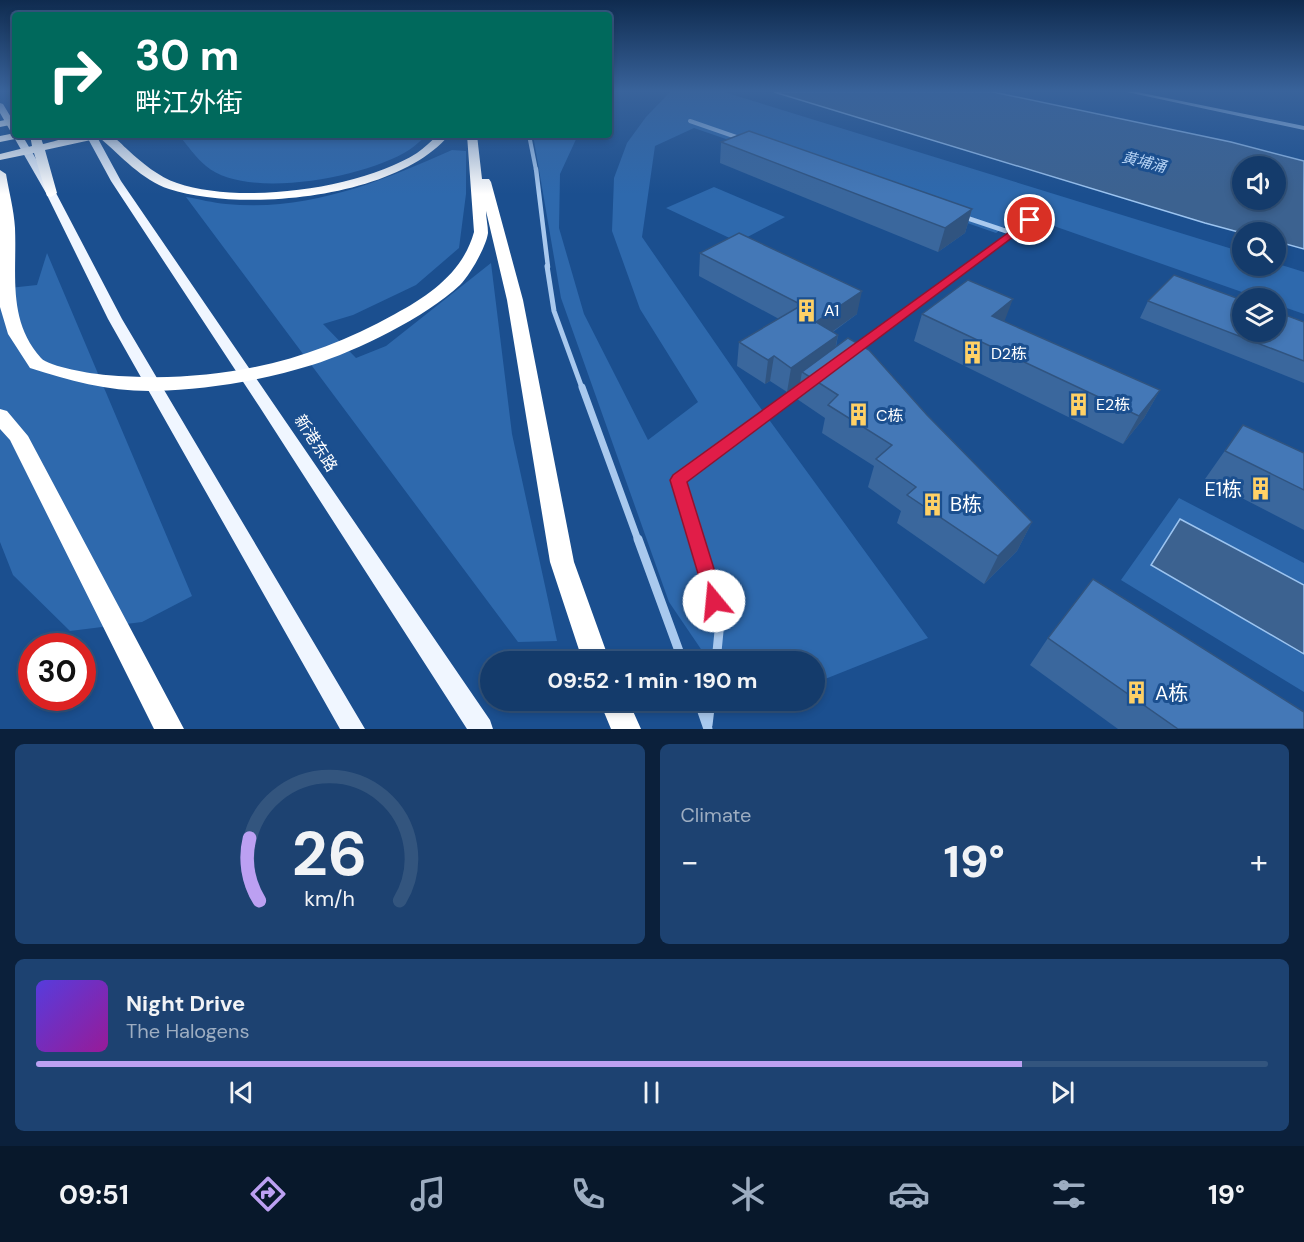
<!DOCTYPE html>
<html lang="en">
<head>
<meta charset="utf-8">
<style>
  body { margin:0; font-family:"DM Sans","Noto Sans SC",sans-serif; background:#1d4271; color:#f1f3f6; height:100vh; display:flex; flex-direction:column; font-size:22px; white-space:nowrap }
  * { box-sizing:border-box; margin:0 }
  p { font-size:20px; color:#9dadc1 }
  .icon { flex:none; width:33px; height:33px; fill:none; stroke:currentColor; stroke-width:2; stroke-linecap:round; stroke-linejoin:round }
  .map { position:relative; height:729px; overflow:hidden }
  .panel { display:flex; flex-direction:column; gap:15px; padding:15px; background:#0b203b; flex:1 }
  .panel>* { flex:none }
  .hud { position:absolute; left:12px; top:12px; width:600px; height:126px; border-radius:6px; box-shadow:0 3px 9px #0003,0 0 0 2px #33557e; background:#00695c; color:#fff; overflow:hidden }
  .controls { position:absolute; left:1232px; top:156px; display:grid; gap:12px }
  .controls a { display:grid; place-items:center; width:54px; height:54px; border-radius:50%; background:#143b6b; box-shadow:0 3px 9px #0003,0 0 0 2px #33557e; font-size:30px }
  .speed { position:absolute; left:18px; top:633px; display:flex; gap:12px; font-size:30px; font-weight:700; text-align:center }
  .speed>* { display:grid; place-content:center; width:78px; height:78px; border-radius:50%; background:#143b6b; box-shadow:0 3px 9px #0003,0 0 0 2px #33557e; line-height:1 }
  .speed .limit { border:9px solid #d22; background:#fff; color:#111 }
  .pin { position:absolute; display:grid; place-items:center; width:51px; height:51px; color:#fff; margin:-26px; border:3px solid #fff; border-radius:50%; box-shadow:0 2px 6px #0007 }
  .me { position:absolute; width:66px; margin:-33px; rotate:343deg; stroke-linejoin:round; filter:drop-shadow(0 0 4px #0008) }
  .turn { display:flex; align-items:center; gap:21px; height:126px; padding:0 24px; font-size:27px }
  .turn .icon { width:78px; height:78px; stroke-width:2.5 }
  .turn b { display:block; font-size:42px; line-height:51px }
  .big { font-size:45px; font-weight:700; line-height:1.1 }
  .panel .widget { flex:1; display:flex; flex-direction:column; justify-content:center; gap:9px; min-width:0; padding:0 21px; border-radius:9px; background:#1d4271 }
  .panel .dial { align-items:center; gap:0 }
  .dial svg { height:156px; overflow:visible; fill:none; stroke:#33557e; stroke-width:7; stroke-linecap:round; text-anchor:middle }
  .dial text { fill:#f1f3f6; stroke:none }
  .song { display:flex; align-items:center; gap:18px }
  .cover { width:72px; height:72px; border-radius:9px; background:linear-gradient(135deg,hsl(250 70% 55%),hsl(300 70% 35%)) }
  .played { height:6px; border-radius:3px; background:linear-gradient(90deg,#bca0f2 80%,#33557e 80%) }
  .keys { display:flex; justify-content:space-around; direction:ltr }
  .heat { display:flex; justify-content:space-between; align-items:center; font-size:33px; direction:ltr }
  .panel .tiles { flex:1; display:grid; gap:15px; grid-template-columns:1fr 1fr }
  .widget:last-child { grid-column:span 2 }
  .trip { position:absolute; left:480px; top:651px; width:345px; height:60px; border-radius:30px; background:#143b6b; box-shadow:0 3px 9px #0003,0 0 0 2px #33557e; font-weight:700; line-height:60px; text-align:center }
  .tab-bar { display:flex; height:96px; justify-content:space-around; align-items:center; background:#08182b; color:#9dadc1 }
  .tab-bar .icon { width:42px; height:42px }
  .tab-bar .current { color:#bca0f2 }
  .tab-bar b { font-size:27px; color:#f1f3f6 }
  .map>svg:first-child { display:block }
  .green { fill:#2e69ad }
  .water { fill:#3c6290; stroke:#9cc4f0; stroke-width:1.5; fill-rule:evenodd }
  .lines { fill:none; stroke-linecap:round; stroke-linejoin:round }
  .minor-far4 { stroke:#a9c9ee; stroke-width:4 }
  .minor-far3 { stroke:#a9c9ee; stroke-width:4.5 }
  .minor-far2 { stroke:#a9c9ee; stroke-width:5 }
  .minor-far1 { stroke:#a9c9ee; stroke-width:7 }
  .minor { stroke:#a9c9ee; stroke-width:9 }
  .tertiary { fill:#a9c9ee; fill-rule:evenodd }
  .primary { fill:#f0f6ff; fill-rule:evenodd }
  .motorway { fill:#fff; fill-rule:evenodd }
  .wall { fill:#3a679d }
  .shaded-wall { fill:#305480 }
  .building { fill:#4478b7; stroke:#305480; stroke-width:1.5 }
  .route { fill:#e11d48; stroke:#92132f; stroke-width:1.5 }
  .labels { text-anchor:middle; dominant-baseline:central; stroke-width:6; stroke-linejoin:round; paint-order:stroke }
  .far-water-label { font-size:15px; font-style:italic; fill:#b5d3f5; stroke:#1b4f8f }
  .poi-label { font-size:16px; fill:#fff; stroke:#1b4f8f; text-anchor:start }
  .street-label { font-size:16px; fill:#fff; stroke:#1b4f8f }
  .near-poi-label { font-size:20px; fill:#fff; stroke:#1b4f8f; text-anchor:start }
</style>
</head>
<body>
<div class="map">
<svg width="1304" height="729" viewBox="0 0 1304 729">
  <rect width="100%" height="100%" fill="#1b4f8f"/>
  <path class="green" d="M 670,92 L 724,92 L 1242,252 L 1242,266 L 1275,266 L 1275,263 L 1304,272 L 1304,314 L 1275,304 L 1275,298 L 1259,298 L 1051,225 L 1035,237 L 1005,226 L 996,233 L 694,128 L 655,146 L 642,237 L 754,399 L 928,638 L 815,683 L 814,662 L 709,661 L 669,602 L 561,298 L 533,135 L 578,135 L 560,174 L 559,228 L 584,314 L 648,440 L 698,402 L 640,309 L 612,231 L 614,178 L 627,143 L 646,117 Z
    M 179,135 L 427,135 C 421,140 415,146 409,150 C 367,177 247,201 206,166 C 196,158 187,145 179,135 Z
    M 452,150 L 466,151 L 466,194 L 459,248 L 416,285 L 353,315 L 323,324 L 356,358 L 386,346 L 491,263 L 512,434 L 557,641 L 518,642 L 186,197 C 199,199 213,203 226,204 C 307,212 380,182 452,150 Z
    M 714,187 L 785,217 L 738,242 L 666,208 Z
    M 47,253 L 192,596 L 142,622 L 70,631 L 13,575 L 0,542 L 0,289 L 37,285 Z
    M 1179,498 L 1304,563 L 1304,692 L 1121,580 Z"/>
  <path class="water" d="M 774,92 L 993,92 L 1231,142 L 1304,161 L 1304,249 L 1275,241 L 1275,232 L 1242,233 L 1205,223 ZM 1242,166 L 1275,166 L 1275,200 L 1242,200 Z
    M 1180,519 L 1304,585 L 1304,654 L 1151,565 Z"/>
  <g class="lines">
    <path class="minor-far4" d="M 690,121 L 742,139
      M 529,135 L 536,170"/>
    <path class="minor-far3" d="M 536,169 L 548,267
      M 964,217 L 1012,233
      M 967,267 L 1030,220"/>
    <path class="minor-far2" d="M 547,266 L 554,311 L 582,388
      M 856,350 L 969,266"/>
    <path class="minor-far1" d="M 582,387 L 638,540
      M 696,540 L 678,480 L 803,390"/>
    <path class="minor" d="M 638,539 L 683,662
      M 695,539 L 720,621 L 716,662
      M 698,700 L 708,729
      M 708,725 L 711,700"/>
    <path class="tertiary" d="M 1127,92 L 1137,92 L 1304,126 L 1304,130 Z"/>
    <path class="primary" d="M 0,103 L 3,104 L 15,124 L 15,135 L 22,135 L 56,193 L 122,319 L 365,729 L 340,729 L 108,319 L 46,193 L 0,113 Z
      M 86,135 L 96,135 L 121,181 L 490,720 L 493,729 L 467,729 L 259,406 L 111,181 Z"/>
    <path class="motorway" d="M 15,118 L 15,124 L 0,127 L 0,121 Z
      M 15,133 L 15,135 L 26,135 L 25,137 L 0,142 L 0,136 Z
      M 30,135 L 40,135 L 43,144 C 59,140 95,129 110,136 C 117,138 123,146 128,150 C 142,163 159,177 177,183 C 241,205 360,189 417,153 C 424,148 431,141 438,135 L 449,135 C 397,198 243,213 169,189 C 142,180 121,156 100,138 L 45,150 L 57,193 L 51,197 L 47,196 L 34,153 L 0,160 L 0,154 L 32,146 Z
      M 467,135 L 477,135 L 482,179 L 489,179 L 491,182 L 523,300 L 574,562 L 610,662 L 583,662 L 550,562 L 507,300 L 486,211 C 486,218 488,226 488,233 C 486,247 470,275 460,285 C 426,317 357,351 312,365 C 264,380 205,390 155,391 C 111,392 70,381 30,368 L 8,334 L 0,307 L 0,170 L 6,174 C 9,192 14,210 15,228 C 17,274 7,320 41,358 C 49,367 93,374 106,375 C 210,384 304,365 395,314 C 430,295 463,272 474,232 Z
      M 0,409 L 7,411 L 28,436 L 184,729 L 154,729 L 10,440 L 0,429 Z
      M 599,700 L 628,700 L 641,729 L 611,729 Z"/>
  </g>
  <path class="wall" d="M 721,142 L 972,209 L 965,233 L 938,252 L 720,163 Z
    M 700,253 L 857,314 L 833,332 L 838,335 L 836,347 L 927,415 L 1032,522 L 1017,551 L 984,584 L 897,523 L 901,511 L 868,487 L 874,466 L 822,433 L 825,418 L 797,399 L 800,383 L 787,392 L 770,381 L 765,384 L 737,366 L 739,342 L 779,319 L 699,276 Z
    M 1148,301 L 1304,322 L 1304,383 L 1140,318 Z
    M 922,314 L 1004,322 L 1160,390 L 1144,418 L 1123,444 L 914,341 Z
    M 1243,425 L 1304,453 L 1304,530 L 1205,479 Z
    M 1048,638 L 1304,729 L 1118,729 L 1030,665 Z"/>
  <path class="shaded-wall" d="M 972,209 L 965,233 L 938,252 L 945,228 Z
    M 862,291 L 857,314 L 812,346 L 816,322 Z
    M 1013,299 L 1003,325 L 992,316 Z
    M 838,335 L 833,359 L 802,372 L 800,383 L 787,392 L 791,368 Z
    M 774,356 L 770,381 L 765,384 L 768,360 Z
    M 1160,390 L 1144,418 L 1123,444 L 1139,416 Z
    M 1032,522 L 1017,551 L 984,584 L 998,556 Z"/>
  <path class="building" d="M 749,131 L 972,209 L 945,228 L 721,142 Z
    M 739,233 L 862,291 L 816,322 L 838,335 L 791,368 L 774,356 L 768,360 L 739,342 L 802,305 L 700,253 Z
    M 1174,275 L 1242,300 L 1242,332 L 1275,332 L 1275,311 L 1304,322 L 1304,361 L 1148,301 Z
    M 968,280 L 1013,299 L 992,316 L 1160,390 L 1139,416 L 922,314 Z
    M 848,338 L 869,350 L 927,415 L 1032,522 L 998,556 L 907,495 L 916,487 L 876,459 L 892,445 L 828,405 L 838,395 L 802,372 Z
    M 1243,425 L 1304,453 L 1304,490 L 1225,451 Z
    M 1093,579 L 1304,712 L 1304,729 L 1178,729 L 1048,638 Z"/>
  <linearGradient id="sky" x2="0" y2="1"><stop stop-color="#0f2b4f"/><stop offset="0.47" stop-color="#39639b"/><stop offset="1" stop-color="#39639b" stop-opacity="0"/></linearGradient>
  <rect width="1304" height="194" fill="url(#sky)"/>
  <path class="route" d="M 1030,217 L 1035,220 L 1033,222 L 687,482 L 724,601 L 721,607 L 714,610 L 708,607 L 670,480 L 673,475 Z"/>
  <defs>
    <symbol id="building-bare" viewBox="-9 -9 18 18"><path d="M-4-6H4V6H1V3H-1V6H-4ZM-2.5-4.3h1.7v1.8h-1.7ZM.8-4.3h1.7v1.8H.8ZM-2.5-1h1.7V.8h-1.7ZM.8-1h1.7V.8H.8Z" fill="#ffd166" stroke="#1b4f8f" stroke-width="2.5" paint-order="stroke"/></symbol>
  </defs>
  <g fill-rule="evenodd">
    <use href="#building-bare" x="790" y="294" width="33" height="33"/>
    <use href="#building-bare" x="956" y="336" width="33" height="33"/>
    <use href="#building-bare" x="1062" y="388" width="33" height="33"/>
    <use href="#building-bare" x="842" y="398" width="33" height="33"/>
    <use href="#building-bare" x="1244" y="472" width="33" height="33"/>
    <use href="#building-bare" x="916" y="488" width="33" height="33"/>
    <use href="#building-bare" x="1120" y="676" width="33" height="33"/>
  </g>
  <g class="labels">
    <g class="far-water-label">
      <text transform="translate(1144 162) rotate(14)">黄埔涌</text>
    </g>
    <g class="poi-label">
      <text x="824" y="310">A1</text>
      <text x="991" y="353">D2栋</text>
      <text x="1096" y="404">E2栋</text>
      <text x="876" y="415">C栋</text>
    </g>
    <g class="street-label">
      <text transform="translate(316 443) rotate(57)">新港东路</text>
    </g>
    <g class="near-poi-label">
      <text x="1242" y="489" text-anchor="end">E1栋</text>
      <text x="950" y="504">B栋</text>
      <text x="1155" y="693">A栋</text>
    </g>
  </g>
</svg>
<div class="controls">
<a><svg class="icon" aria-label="sound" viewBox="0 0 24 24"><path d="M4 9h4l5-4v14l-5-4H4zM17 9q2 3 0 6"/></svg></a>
<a><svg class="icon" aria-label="search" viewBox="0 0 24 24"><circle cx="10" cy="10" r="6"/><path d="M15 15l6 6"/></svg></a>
<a><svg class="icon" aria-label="layers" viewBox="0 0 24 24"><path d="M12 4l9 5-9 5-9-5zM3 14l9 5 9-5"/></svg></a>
</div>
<div class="speed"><div class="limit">30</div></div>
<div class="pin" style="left:1030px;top:220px;background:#d93025"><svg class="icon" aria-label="arrive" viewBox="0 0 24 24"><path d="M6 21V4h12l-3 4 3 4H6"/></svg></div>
<svg class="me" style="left:714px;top:601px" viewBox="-20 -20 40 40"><circle r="19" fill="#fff"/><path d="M0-13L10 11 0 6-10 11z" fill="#e11d48"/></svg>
<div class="trip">09:52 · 1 min · 190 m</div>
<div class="hud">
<div class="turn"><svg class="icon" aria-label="right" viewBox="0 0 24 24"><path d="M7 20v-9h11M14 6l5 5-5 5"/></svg><div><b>30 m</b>畔江外街</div></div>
</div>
</div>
<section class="panel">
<div class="tiles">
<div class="widget dial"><svg viewBox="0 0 100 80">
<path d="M14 69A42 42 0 1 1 86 69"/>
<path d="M14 69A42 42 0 0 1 9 37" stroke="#bca0f2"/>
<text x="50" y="56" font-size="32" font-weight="700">26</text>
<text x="50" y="72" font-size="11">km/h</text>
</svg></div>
<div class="widget"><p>Climate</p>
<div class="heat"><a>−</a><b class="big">19°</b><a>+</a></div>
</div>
<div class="widget">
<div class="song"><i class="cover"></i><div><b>Night Drive</b><p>The Halogens</p></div></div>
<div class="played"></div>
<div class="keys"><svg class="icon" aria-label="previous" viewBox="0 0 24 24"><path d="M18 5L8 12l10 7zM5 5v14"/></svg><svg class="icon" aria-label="pause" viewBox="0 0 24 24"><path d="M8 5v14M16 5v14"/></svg><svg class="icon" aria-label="next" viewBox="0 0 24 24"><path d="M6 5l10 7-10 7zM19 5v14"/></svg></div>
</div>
</div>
</section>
<nav class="tab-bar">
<b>09:51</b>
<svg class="icon current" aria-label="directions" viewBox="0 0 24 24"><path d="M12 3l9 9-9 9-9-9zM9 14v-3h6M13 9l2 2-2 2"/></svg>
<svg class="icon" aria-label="music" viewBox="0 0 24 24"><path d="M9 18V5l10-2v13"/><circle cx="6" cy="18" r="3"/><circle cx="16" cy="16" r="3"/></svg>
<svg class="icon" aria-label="phone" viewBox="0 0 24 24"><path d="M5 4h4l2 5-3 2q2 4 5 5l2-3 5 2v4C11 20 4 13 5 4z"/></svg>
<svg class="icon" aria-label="climate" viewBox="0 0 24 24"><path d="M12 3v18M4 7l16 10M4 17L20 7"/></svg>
<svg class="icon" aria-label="car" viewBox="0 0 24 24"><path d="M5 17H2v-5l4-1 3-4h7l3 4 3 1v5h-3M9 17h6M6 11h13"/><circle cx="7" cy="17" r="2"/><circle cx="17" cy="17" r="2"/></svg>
<svg class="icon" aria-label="filters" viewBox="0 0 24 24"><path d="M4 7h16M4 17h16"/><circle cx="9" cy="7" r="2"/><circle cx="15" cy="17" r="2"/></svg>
<b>19°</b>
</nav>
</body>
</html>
